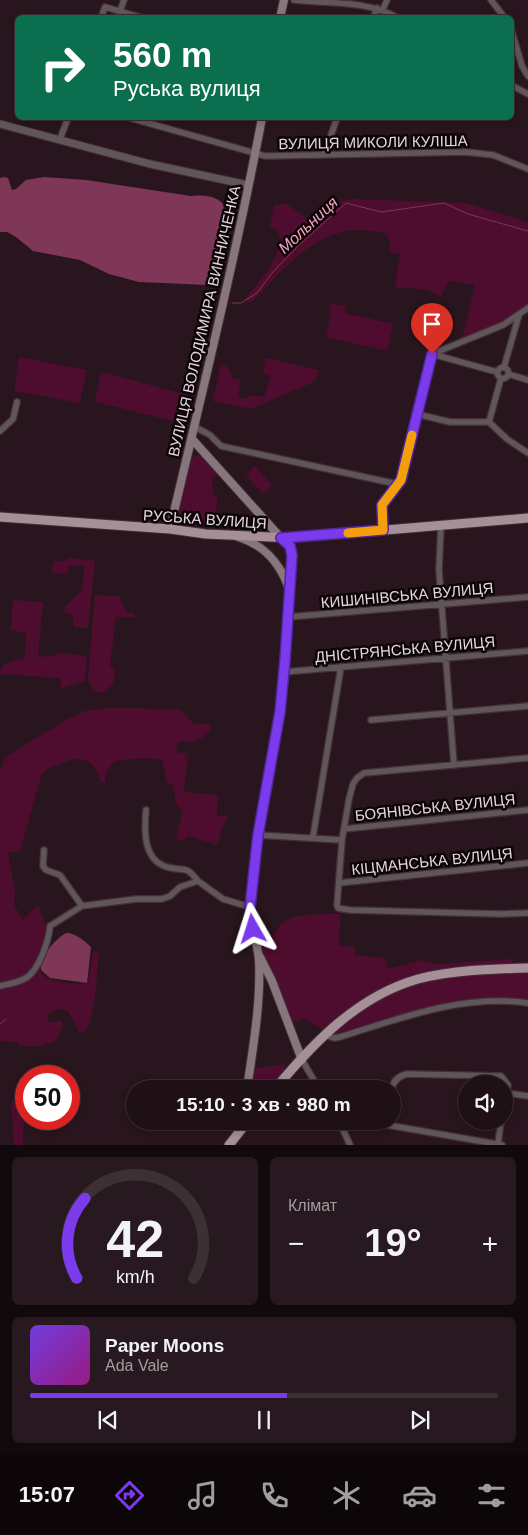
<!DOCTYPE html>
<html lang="uk">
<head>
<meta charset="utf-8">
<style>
  body { margin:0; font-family:Helvetica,sans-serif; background:#27191f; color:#f1f3f6; height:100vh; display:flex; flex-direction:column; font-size:19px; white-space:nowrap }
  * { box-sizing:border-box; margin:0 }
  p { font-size:16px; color:#a19da1 }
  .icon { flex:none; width:28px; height:28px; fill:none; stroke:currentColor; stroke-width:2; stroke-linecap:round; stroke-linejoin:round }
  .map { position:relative; height:1145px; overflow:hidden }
  .panel { display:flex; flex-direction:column; gap:12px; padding:12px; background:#11090c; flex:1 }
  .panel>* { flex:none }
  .banner { position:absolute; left:15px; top:15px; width:499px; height:105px; border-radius:8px; box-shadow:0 2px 8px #0003,0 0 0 1px #3c3035; background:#0b6e4f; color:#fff; overflow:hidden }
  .controls { position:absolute; left:458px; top:1075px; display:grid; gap:10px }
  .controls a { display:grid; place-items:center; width:55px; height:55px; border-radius:50%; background:#1f1016; box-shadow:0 2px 8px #0003,0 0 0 1px #3c3035; font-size:25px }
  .speed { position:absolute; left:15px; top:1065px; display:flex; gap:10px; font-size:25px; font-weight:700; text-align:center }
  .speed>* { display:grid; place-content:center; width:65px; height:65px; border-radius:50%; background:#1f1016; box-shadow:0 2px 8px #0003,0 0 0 1px #3c3035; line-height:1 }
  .speed .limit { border:8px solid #d22; background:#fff; color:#111 }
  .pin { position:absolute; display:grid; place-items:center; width:42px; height:42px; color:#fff; margin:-51px -21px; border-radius:50% 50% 50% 0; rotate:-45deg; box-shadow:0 0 5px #0007 }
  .pin .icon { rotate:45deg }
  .me { position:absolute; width:55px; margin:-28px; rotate:354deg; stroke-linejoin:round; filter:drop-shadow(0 0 4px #0008) }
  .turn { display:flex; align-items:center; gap:18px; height:105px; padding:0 15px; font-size:22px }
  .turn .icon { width:65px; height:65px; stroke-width:2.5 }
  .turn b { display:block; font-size:35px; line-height:42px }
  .big { font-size:38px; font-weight:600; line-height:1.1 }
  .panel .card { flex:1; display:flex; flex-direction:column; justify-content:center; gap:8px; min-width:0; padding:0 18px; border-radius:8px; background:#27191f }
  .panel .dial { align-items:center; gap:0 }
  .dial svg { height:130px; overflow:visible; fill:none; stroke:#3c3035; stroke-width:7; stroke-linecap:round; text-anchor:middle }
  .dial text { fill:#f1f3f6; stroke:none }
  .song { display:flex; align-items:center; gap:15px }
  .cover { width:60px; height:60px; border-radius:8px; background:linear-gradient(135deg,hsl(260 70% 55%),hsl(310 70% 35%)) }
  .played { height:5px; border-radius:2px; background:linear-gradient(90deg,#7c3aed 55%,#3c3035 55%) }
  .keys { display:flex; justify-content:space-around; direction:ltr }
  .heat { display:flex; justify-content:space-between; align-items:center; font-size:28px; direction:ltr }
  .panel .tiles { flex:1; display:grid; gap:12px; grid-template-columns:1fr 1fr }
  .card:last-child { grid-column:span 2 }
  .trip { position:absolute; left:126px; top:1080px; width:275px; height:50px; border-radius:25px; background:#1f1016; box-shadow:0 2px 8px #0003,0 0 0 1px #3c3035; font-weight:600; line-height:50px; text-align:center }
  .tab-bar { display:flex; height:80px; justify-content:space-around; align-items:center; background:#0c0609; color:#a19da1 }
  .tab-bar .icon { width:35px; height:35px }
  .tab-bar .on { color:#7c3aed }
  .tab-bar b { font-size:22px; color:#f1f3f6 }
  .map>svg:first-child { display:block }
  .green { fill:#4e0d2e }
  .water { fill:#7f3757 }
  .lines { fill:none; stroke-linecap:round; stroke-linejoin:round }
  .stream { stroke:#7f3757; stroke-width:1 }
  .minor-casing { stroke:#433038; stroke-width:8 }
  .tertiary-casing { stroke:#433038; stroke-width:9 }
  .secondary-casing { stroke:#433038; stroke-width:10 }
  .primary-casing { stroke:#433038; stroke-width:11 }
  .minor { stroke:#605559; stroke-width:5.5 }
  .tertiary { stroke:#605559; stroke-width:7 }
  .secondary { stroke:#87767c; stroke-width:8 }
  .primary { stroke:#a68f97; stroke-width:9 }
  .route-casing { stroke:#51269a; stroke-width:12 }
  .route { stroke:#7c3aed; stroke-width:9 }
  .slow { stroke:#f59e0b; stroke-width:9 }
  .labels { text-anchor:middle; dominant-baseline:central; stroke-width:5; stroke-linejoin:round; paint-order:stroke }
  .street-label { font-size:15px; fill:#e4d6db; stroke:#0c0507 }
  .water-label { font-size:16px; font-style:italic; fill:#f9a3c4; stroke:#0c0507 }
</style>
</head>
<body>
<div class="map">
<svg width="528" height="1145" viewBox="0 0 528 1145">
  <rect width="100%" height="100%" fill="#29151d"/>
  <path class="green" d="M 351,199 L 466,203 L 528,222 L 528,306 L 502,323 L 462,339 L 475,285 L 448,281 L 441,297 L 428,290 L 395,287 L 400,254 L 389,252 L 390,241 L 385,233 C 376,232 367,230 358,230 C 314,231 283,269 256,298 L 251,302 L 248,302 L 245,299 L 268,271 L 282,242 L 277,229 L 270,227 L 274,205 L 287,204 L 313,223 L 341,201 Z
    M 331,303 L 346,306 L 345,313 L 393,324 L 387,351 L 326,337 L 331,312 L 329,311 Z
    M 19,357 L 87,370 L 80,403 L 14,391 Z
    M 266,358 L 319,370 L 316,379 L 311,383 L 252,409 L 213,401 L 221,364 C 230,366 230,370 232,378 L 241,380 L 238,397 L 247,399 L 249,395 L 264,397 L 271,376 L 263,374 Z
    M 101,372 L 188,395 L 182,423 L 95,402 Z
    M 197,455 L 201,456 L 218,474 L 212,480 L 213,494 L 218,497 L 214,524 L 206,523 L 205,526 L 176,523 L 191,459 Z
    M 255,466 L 272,485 L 263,494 L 246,475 Z
    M 68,558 L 95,561 L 88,628 L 74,627 L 72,614 L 64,612 L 65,607 L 82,590 L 85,566 L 69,565 L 68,573 L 52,573 L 53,561 L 66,561 Z
    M 95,595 L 119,596 L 127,613 L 135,613 L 134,617 L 116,617 L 110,665 L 115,671 L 113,684 L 103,693 L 93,691 L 88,679 Z
    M 13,600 L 43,602 L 38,657 L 50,656 L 63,653 L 87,656 L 85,681 L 61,688 L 60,678 L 0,674 C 0,662 15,661 25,658 L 26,633 L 11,630 Z
    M 109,708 L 179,709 L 193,723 L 211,725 L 210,731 L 197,741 L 178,742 L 176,747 L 179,753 L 188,753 L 184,792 L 218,795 L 217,815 L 229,817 L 223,825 L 217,845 L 188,836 L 184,840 L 176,839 L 183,809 L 185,796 L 183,808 L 178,807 L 176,804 L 173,785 L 167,783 L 162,760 L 145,758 L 115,761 C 108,768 105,773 105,783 L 100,782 C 99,778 98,771 94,767 C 82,750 55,765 42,773 L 20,851 L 8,852 L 15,892 L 14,904 L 22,920 L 36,907 L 39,907 L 48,931 L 44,948 L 34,964 C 39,967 40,972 44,976 C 55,984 75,983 88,984 L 93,951 L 99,952 C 96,978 97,1007 86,1031 L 79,1032 L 68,1011 C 59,1007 55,1009 48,1016 L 48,1021 L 51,1023 L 61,1020 L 63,1024 C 61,1031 58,1038 52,1043 L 44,1043 L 44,1046 L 20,1046 L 17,1042 L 0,1041 L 0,772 L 5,757 L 66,720 L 85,711 Z
    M 340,914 L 339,946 L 355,947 L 355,956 L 383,957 L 386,959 L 387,969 L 422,960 L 437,964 L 513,959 L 513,968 L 528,967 L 528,1003 L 457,1004 L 339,1036 L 324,1035 L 319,1025 L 317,1027 L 304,1018 L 289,1024 L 259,952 C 267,944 273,933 282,924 C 292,913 325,914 340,914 Z
    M 284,1064 L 286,1067 L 268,1089 L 249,1089 L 253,1069 Z
    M 12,1100 L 26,1100 C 24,1115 23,1129 23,1145 L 14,1145 L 11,1105 Z"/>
  <path class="water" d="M 4,177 L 8,178 L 12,190 L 16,189 L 26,180 L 44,177 L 86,180 L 191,196 C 206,194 227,197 227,216 L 213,283 L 207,285 L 139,282 L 109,274 L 80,260 L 33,251 L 16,237 L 7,232 L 0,232 L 0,178 Z
    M 66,933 C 75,933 85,941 91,947 L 87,983 L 50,978 L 41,970 C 40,957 55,939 66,933 Z"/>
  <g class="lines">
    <path class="stream" d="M 232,303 L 241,303 L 257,293 L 272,273 L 298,246 L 346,203 L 381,212 L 444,203 L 468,214 L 528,231
      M 0,1024 L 6,1019"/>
    <defs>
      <path id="minor" d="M 294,0 C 328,4 368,0 398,18
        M 491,0 L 505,18
        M 383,9 L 387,0
        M 120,11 L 124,0
        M 101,18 L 105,7 L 143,18
        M 373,18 L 377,8
        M 511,28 L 522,66 L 528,76
        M 511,85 L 528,94
        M 130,118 L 265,156 L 466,152 L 493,155 L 528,169
        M 60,139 L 68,118
        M 324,155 L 337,118
        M 432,354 L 503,325 L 528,308
        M 432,354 L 497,372
        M 504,367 L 519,315
        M497.5 373a5.5 5.5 0 1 1 11 0a5.5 5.5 0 1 1-11 0Z
        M 508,374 L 528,380
        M 501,378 L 489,422 L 507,439 L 528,453
        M 417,414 L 450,422 L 489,422
        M 195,427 L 210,435 L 221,446 L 397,484
        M 0,431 L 13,419 L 17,402
        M 441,525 L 439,570 L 454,765
        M 383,530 L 382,505 L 401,480 L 432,354
        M 288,617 L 528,597
        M 284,672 L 528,651
        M 371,720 L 528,706
        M 528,758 L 364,773 L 357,778 L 353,784 L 349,799 L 342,840 L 337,905 L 338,908 L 350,910 L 500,914 L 528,913
        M 146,810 C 144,832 143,863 171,868 C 187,871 186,866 198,881
        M 344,829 L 528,810
        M 258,835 L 342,840
        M 313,837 L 341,667
        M 44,850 L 43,866 L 46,870 L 60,875 L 82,906
        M 339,883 L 528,863
        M 0,986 C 8,984 17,983 24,979 C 38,973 49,941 50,926 L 82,906 L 136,899 L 162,899 L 170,896 L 180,887 L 198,881 L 223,899 L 250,907
        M 325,1035 L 334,1038 L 340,1037 C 401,1018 463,994 528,1003
        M 302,1060 L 319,1089
        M 392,1089 C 393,1080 399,1076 407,1074 L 501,1076 L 508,1085 L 504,1106
        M 506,1093 L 528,1096
        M 339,1121 L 350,1145
        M 343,1128 L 357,1123 L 376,1123 L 502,1145
        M 498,1144 L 501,1121"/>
      <path id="tertiary" d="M 0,124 L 150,164 L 248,185"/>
      <path id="secondary" d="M 280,18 L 284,0
        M 192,439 L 281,538 L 290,546 L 292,555 C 288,607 286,659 280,710 C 271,775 255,839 250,905 C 249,924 258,942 259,961 C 261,1003 253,1047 247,1089
        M 170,529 C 202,392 236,256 262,118
        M 238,537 C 262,544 279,562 288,586
        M 260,957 L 272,981 L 302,1060"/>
      <path id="primary" d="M 0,517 L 170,529 L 206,534 L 291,538 L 528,518
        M 275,1089 C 314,1042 358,996 418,979 C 453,970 492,969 528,968
        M 229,1145 L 248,1121"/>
    </defs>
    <use href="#minor" class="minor-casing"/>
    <use href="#tertiary" class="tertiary-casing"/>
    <use href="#secondary" class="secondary-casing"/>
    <use href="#primary" class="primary-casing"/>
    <use href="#minor" class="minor"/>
    <use href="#tertiary" class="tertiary"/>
    <use href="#secondary" class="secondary"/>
    <use href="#primary" class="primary"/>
  </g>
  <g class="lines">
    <defs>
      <path id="route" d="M 253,929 L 250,907 L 258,835 L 280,712 L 285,660 L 292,555 L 290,546 L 281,538 L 383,530 L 382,505 L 401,480 L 432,354"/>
    </defs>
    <use href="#route" class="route-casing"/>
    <use href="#route" class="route"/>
    <path class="slow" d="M 348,533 L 383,530 L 382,505 L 401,480 L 412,435"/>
  </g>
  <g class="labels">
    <g class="street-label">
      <text transform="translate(373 142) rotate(-1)">ВУЛИЦЯ МИКОЛИ КУЛІША</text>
      <text transform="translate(204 321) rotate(-77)">ВУЛИЦЯ ВОЛОДИМИРА ВИННИЧЕНКА</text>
      <text transform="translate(205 519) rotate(4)">РУСЬКА ВУЛИЦЯ</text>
      <text transform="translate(407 595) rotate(-5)">КИШИНІВСЬКА ВУЛИЦЯ</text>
      <text transform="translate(405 649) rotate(-5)">ДНІСТРЯНСЬКА ВУЛИЦЯ</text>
      <text transform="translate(435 807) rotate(-6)">БОЯНІВСЬКА ВУЛИЦЯ</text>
      <text transform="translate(432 861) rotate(-6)">КІЦМАНСЬКА ВУЛИЦЯ</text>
    </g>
    <g class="water-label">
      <text transform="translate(308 225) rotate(-43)">Мольниця</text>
    </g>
  </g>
</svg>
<div class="controls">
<a><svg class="icon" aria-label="sound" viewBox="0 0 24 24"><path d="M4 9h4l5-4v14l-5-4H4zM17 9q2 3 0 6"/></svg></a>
</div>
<div class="speed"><div class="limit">50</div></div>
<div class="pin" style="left:432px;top:354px;background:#d93025"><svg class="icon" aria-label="arrive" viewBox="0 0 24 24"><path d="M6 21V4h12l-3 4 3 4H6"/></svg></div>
<svg class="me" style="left:253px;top:929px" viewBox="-20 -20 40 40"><path d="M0-17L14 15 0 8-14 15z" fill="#7c3aed" stroke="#fff" stroke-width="4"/></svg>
<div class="trip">15:10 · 3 хв · 980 m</div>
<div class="banner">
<div class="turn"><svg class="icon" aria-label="right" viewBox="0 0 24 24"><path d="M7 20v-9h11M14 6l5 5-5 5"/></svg><div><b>560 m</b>Руська вулиця</div></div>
</div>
</div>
<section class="panel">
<div class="tiles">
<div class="card dial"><svg viewBox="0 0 100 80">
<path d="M14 69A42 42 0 1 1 86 69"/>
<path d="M14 69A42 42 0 0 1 19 20" stroke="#7c3aed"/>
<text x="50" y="56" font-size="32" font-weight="700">42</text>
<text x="50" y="72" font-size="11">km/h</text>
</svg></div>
<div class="card"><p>Клімат</p>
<div class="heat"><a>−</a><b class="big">19°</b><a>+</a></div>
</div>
<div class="card">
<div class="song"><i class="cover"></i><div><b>Paper Moons</b><p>Ada Vale</p></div></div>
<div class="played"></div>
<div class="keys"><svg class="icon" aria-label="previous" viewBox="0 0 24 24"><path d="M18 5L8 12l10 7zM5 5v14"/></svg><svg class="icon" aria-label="pause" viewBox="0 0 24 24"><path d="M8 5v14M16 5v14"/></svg><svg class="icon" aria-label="next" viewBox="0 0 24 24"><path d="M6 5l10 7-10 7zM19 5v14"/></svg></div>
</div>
</div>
</section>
<nav class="tab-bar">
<b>15:07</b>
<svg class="icon on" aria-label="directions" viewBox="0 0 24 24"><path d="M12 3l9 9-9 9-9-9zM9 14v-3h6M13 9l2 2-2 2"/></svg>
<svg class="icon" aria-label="music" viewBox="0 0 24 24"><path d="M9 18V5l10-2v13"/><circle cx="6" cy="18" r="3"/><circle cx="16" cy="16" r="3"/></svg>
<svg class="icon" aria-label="phone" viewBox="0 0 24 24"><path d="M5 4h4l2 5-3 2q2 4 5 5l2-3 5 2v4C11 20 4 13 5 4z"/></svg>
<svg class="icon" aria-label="climate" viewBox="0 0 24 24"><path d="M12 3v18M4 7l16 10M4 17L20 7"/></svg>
<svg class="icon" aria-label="car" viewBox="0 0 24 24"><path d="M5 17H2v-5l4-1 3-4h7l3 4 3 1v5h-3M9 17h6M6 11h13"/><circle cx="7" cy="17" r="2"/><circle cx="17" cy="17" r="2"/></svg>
<svg class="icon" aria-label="filters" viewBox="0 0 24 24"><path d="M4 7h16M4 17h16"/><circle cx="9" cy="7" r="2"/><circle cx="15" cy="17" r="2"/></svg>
</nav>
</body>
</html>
